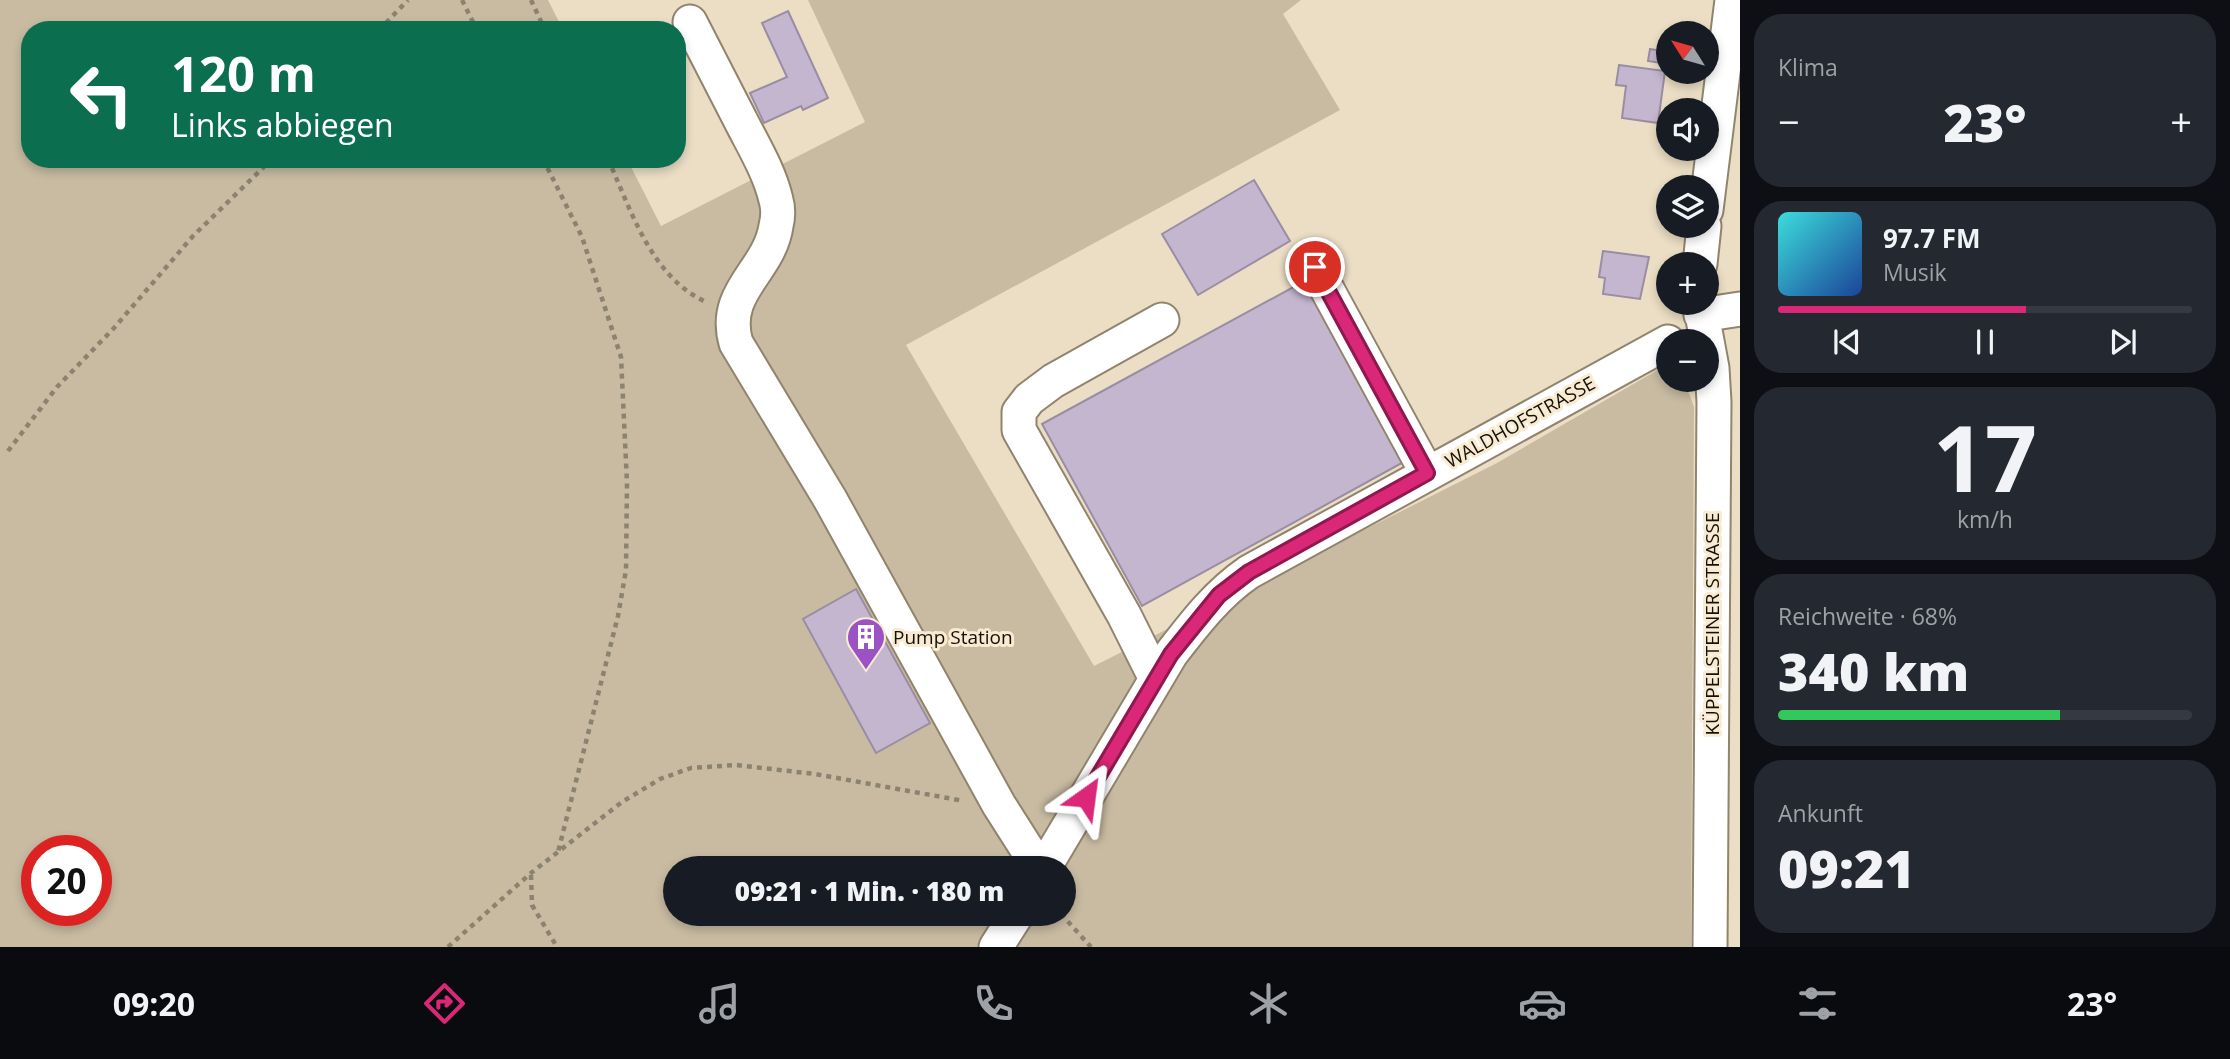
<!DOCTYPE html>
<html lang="de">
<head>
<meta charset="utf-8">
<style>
  body { margin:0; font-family:"Open Sans",sans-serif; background:#242831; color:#f1f3f6; height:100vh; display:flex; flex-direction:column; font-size:26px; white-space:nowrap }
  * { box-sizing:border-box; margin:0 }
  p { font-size:23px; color:#9ea1a6 }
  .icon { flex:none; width:38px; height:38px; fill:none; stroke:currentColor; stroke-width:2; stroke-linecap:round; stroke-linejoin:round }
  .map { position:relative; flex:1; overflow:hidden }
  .panel { display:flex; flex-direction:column; gap:14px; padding:14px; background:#0d0f14; width:490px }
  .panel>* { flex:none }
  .guide { position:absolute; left:21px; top:21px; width:665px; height:147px; border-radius:28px; box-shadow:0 4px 10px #0003; background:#0b6e4f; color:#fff; overflow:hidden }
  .needle { width:46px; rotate:307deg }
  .controls { position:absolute; left:1656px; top:21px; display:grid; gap:14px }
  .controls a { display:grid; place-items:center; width:63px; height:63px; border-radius:50%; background:#171b24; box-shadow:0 4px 10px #0003; font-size:35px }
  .speed { position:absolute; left:21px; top:835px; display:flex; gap:14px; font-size:35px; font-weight:700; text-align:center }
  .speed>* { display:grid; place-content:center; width:91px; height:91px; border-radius:50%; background:#171b24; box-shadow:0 4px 10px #0003; line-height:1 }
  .speed .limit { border:10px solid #d22; background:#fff; color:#111 }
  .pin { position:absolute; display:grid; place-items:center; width:60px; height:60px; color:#fff; margin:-30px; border:4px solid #fff; border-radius:50%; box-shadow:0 2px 7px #0007 }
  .me { position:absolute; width:77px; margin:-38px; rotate:31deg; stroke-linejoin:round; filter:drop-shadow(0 0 5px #0008) }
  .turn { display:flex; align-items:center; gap:24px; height:147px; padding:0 35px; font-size:32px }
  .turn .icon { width:91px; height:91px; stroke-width:2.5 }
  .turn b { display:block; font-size:49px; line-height:60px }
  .big { font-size:52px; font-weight:800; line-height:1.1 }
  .panel .card { flex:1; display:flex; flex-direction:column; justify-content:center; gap:10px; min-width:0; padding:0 24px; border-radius:28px; background:#242831 }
  .panel .dial { align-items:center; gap:0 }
  .dial b { font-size:91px; line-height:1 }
  .song { display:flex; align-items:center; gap:21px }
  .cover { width:84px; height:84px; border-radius:10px; background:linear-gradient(135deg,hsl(180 70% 55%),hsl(220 70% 35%)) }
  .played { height:7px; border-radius:4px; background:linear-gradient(90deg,#db2777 60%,#363941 60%) }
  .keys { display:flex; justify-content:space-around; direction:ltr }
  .heat { display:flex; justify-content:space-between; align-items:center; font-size:38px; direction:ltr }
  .charge { height:10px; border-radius:5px; background:linear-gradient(90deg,#34c759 68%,#363941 0) }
  .trip { position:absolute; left:663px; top:856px; width:413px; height:70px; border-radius:35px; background:#171b24; box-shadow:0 4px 10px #0003; font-weight:800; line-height:70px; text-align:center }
  .tab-bar { display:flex; height:112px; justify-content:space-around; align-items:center; background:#090b0e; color:#9ea1a6 }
  .tab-bar .icon { width:49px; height:49px }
  .tab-bar .on { color:#db2777 }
  .tab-bar b { font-size:32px; color:#f1f3f6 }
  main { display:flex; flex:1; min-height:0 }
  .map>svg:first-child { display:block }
  .green { fill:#c8bba2; fill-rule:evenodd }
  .building { fill:#c4b6ce; stroke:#9a8da3; stroke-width:2 }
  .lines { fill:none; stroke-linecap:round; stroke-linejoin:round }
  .minor-casing { stroke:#90846d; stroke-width:37 }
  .path { stroke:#8b8270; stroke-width:4.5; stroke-dasharray:5 5; stroke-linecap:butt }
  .minor { stroke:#fff; stroke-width:33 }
  .route-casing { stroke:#8e194d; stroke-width:18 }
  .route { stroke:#db2777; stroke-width:12 }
  .labels { text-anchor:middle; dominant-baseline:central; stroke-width:6; stroke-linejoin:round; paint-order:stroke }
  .street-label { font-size:19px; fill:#151108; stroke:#f8ebd2 }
  .poi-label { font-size:19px; fill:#151108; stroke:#f8ebd2; text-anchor:start }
</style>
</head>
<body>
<main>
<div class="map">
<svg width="1740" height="947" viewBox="0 0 1740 947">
  <rect width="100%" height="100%" fill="#ebdec5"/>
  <path class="green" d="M 0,0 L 548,0 L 563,30 L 30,30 L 30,159 L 627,159 L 661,226 L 865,122 L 808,0 L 1301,0 L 1283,14 L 1340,110 L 906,345 L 1094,666 L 1497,463 L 1668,364 L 1668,380 L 1684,380 L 1694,407 L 1691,947 L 0,947 ZM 37,850 L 96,850 L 96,910 L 37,910 ZM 676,868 L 1064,868 L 1064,914 L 676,914 Z"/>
  <path class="building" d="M 788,11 L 828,98 L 803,110 L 801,106 L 764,123 L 750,93 L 787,77 L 762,23 Z
    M 1650,49 L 1668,52 L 1668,64 L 1648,61 Z
    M 1619,65 L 1665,71 L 1658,123 L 1622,118 L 1626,86 L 1616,85 Z
    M 1254,180 L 1290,241 L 1198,295 L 1162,234 Z
    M 1603,251 L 1649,257 L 1640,299 L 1603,294 L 1605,278 L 1599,277 Z
    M 1310,278 L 1409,459 L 1142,606 L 1042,424 Z
    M 856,589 L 930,723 L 876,753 L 803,619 Z"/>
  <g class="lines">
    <defs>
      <path id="minor" d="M 690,22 C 708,57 726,92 744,127 C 756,150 770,174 776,200 C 778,207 778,218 776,226 C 769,272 721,291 736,343 L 830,499 L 999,805 L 1027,849 L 1033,868
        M 1706,210 L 1732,0
        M 1700,264 L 1704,226
        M 1315,267 L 1427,473
        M 1700,303 L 1712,368 L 1714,402 L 1710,947
        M 1701,315 L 1740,309
        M 1156,679 L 1124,615 L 1019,430 L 1019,412 L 1029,399 L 1053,381 L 1162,320
        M 1044,868 L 1171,654 C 1195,623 1217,594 1249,572 L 1668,342
        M 996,947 L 1017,914"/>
    </defs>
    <use href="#minor" class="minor-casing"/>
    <path class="path" d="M 462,0 L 477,30
      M 531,0 L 545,30
      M 379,30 L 408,0
      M 543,159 L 582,237 L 621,357 L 627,483 L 626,570 L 618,616 L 558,852
      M 608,159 C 631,210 651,277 706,302
      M 8,451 L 57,387 L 114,328 L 193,236 L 272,159
      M 531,875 L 532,905 L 557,947
      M 1061,914 L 1091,947
      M 448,947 L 531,873 L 622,802 L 660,779 L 691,768 L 736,765 L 815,774 L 964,801"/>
    <use href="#minor" class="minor"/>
  </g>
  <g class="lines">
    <defs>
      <path id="route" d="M 1086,797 L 1171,654 L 1219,595 L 1249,572 L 1427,473 L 1315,267"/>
    </defs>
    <use href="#route" class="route-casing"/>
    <use href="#route" class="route"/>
  </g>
  <defs>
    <symbol id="building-pin" viewBox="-11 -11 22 30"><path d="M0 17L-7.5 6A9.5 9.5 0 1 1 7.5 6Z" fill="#9b52c5" stroke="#f8ebd2"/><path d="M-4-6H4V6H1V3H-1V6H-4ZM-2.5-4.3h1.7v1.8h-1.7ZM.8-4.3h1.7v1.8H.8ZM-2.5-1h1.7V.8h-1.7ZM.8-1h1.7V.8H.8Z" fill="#fff"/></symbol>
  </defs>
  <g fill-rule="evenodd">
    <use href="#building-pin" x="844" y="615" width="44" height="60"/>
  </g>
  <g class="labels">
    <g class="street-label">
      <text transform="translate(1520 422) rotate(-29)">WALDHOFSTRASSE</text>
      <text transform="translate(1712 624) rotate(-90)">KÜPPELSTEINER STRASSE</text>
    </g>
    <g class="poi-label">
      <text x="893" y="637">Pump Station</text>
    </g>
  </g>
</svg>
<div class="controls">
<a><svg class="needle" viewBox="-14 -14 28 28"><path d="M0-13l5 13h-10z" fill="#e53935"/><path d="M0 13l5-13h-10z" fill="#9ea1a6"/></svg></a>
<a><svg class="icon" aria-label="sound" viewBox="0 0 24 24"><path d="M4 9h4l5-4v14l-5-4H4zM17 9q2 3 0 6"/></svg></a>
<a><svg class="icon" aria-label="layers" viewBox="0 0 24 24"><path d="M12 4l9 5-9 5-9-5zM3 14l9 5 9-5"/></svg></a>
<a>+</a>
<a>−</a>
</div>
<div class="speed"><div class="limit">20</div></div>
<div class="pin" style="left:1315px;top:267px;background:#d93025"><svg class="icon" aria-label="arrive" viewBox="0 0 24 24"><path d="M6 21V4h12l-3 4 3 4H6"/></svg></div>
<svg class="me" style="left:1086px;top:797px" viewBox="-20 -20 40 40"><path d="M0-17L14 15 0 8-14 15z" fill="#db2777" stroke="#fff" stroke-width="4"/></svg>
<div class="trip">09:21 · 1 Min. · 180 m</div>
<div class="guide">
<div class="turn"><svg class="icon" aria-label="left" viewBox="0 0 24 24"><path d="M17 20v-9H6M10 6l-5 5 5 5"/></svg><div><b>120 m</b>Links abbiegen</div></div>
</div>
</div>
<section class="panel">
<div class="card"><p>Klima</p>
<div class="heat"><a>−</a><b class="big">23°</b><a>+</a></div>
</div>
<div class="card">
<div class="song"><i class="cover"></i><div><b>97.7 FM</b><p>Musik</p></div></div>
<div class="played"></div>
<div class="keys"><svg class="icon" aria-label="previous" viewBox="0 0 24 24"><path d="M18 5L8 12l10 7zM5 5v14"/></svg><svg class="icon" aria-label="pause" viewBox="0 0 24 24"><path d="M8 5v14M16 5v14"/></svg><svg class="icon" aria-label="next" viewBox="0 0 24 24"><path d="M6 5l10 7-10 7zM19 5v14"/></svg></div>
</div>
<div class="card dial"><b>17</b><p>km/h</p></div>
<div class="card"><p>Reichweite · 68%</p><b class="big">340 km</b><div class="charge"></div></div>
<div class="card"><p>Ankunft</p><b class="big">09:21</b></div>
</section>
</main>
<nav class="tab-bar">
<b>09:20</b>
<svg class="icon on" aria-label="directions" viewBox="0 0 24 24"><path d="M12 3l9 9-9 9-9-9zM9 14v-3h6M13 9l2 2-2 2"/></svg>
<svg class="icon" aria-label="music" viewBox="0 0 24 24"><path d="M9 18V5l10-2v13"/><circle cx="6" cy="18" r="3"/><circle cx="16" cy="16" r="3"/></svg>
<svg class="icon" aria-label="phone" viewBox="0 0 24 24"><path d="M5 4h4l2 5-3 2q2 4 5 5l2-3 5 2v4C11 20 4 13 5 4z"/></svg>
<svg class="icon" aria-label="climate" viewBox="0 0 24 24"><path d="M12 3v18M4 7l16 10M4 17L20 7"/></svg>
<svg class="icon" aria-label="car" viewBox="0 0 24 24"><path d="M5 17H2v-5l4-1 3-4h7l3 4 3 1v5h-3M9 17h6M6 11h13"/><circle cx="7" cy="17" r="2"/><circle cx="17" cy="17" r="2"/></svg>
<svg class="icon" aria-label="filters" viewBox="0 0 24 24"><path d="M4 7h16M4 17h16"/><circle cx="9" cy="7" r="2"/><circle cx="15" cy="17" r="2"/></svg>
<b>23°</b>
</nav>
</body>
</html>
